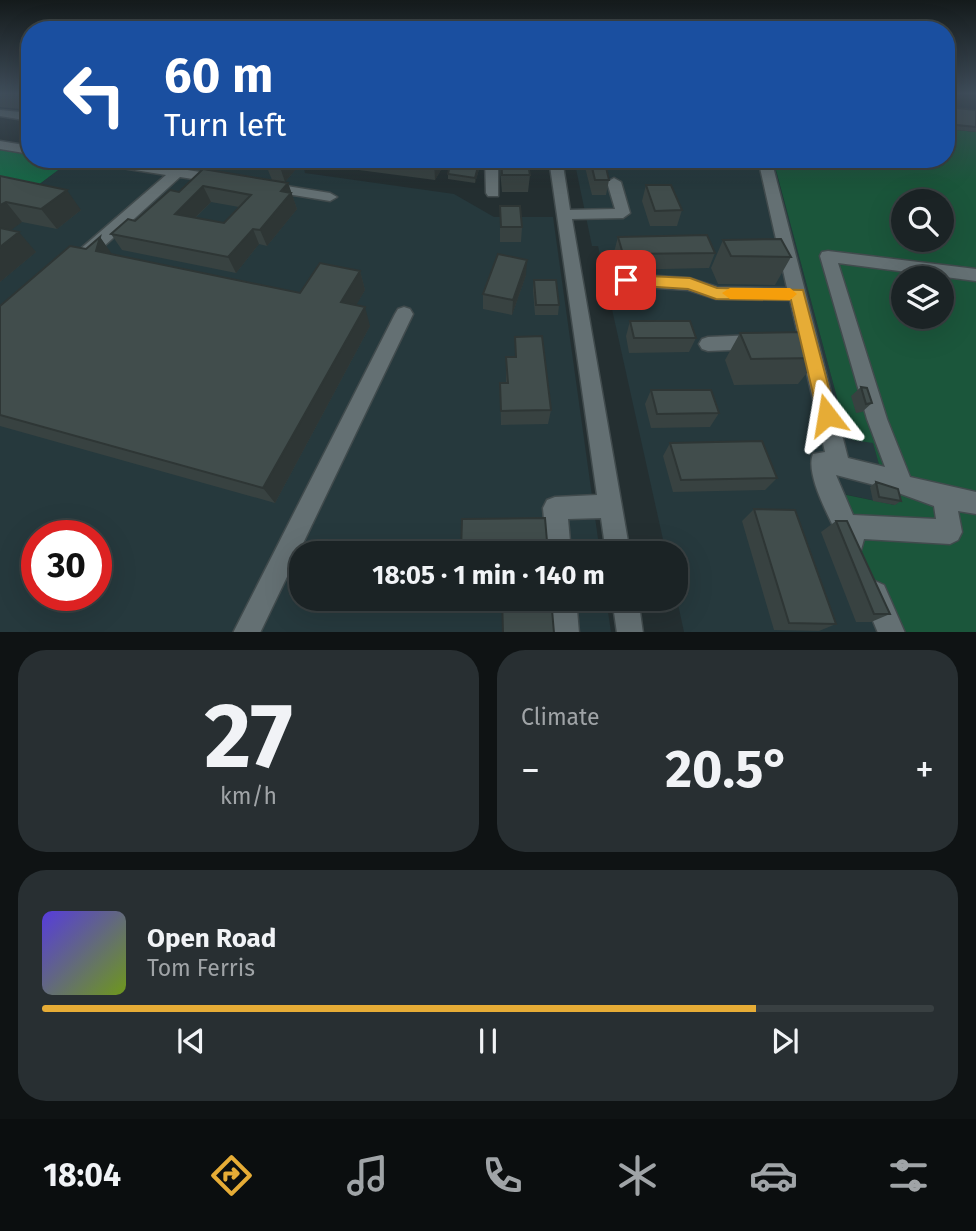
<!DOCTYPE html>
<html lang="en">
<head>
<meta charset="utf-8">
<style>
  body { margin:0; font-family:"Fira Sans",sans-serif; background:#282f32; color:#f1f3f6; height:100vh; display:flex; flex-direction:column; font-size:26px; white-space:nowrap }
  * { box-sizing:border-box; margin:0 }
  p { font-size:23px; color:#a0a4a7 }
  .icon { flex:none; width:38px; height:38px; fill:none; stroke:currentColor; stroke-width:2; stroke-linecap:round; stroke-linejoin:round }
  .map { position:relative; height:632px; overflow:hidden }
  .drawer { display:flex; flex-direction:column; gap:18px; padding:18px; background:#0f1314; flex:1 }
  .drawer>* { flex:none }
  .top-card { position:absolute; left:21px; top:21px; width:934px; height:147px; border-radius:28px; box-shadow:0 7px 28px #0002,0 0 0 2px #394042; background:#1a4fa0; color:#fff; overflow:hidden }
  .tools { position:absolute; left:891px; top:189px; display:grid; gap:14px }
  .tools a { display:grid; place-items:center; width:63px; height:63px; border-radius:50%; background:#1b2325; box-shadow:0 7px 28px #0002,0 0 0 2px #394042; font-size:35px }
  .speed { position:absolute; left:21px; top:520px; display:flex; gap:14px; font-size:35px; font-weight:700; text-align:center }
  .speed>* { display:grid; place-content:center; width:91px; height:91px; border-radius:50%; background:#1b2325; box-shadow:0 7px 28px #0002,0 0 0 2px #394042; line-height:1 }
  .speed .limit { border:10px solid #d22; background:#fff; color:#111 }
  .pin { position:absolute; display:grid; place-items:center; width:60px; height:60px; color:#fff; margin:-30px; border-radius:14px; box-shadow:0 4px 10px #0006 }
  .me { position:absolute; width:77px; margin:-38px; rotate:346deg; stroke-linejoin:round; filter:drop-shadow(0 0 5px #0008) }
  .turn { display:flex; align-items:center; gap:24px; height:147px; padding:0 28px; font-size:32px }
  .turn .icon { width:91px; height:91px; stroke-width:2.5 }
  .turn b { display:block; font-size:49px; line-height:60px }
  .big { font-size:52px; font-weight:700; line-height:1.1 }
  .drawer .tile { flex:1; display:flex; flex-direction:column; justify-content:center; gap:10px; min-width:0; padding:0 24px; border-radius:28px; background:#282f32 }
  .drawer .dial { align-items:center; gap:0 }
  .dial b { font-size:91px; line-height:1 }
  .song { display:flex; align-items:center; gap:21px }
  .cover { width:84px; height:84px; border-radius:10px; background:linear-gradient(135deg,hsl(250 70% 55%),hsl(80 70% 35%)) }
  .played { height:7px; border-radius:4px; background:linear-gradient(90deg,#e6ac36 80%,#394042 80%) }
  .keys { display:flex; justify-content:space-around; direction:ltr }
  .heat { display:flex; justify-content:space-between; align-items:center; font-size:38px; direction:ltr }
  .drawer .tiles { flex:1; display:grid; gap:18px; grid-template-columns:1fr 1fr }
  .tile:last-child { grid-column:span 2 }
  .trip { position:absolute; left:289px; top:541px; width:399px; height:70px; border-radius:28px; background:#1b2325; box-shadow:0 7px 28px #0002,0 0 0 2px #394042; font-weight:700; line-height:70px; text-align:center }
  .tab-bar { display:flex; height:112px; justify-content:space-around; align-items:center; background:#0b0e0f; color:#a0a4a7 }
  .tab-bar .icon { width:49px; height:49px }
  .tab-bar .selected { color:#e6ac36 }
  .tab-bar b { font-size:32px; color:#f1f3f6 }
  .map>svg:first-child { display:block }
  .built { fill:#26393d; fill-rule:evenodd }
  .green { fill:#1b563b; fill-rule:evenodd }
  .forest { fill:#176746 }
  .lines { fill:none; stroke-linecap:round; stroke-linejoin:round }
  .minor-casing { stroke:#414b4d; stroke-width:3 }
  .minor { fill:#647073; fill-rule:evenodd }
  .wall { fill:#384241; fill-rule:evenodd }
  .shaded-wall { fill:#2e3635 }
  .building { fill:#414d4c; stroke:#2e3635; stroke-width:2; fill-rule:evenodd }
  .route { fill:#e6ac36; stroke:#967023; stroke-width:2 }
  .slow { fill:#f59e0b }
</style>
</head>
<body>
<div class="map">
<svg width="976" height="633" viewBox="0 0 976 633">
  <rect width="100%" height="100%" fill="#242f31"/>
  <path class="built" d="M 73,159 L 126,165 L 132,159 L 302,159 L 305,173 L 454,194 L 494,217 L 553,217 L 600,553 L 301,553 L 301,598 L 606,599 L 611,632 L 0,632 L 0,193 L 22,197 ZM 37,536 L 96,536 L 96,595 L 37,595 Z
    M 574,159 L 773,159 L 847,435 L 853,440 L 873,442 L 885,486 L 895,505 L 829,491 L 879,632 L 684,632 L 676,595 L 676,553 L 666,553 L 598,246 L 592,246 Z"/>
  <path class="green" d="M 947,129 L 976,132 L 976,632 L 879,632 L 818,489 L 895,505 L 885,486 L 873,443 L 853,440 L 847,435 L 773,159 L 947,159 ZM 903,201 L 942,201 L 942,240 L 903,240 ZM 903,278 L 942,278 L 942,317 L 903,317 Z"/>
  <path class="forest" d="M 0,145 L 30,150 L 30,159 L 73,159 L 22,197 L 0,193 Z"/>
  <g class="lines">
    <defs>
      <path id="minor" d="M 0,110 L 30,113 L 30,121 L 0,116 Z
        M 0,141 L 30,146 L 30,154 L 0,149 Z
        M 85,159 L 118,159 L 219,175 L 226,179 L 219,183 L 180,177 L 90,259 L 78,259 L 76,255 L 78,251 L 166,175 L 91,163 Z
        M 485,159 L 498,159 L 498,196 L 488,196 L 486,193 Z
        M 549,159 L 562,159 L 570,210 L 615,209 L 607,182 L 614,178 L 621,182 L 630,213 L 623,218 L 572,219 L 630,553 L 606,553 L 601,518 L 568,519 L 571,553 L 547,553 L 543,508 L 547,500 L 555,497 L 597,495 Z
        M 758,159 L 771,159 L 848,458 L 885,467 L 867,419 L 820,256 L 822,252 L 828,251 L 976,269 L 976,281 L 838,263 L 887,419 L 910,477 L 976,492 L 976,514 L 958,511 L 962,532 L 958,540 L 950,544 L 864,539 L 861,550 L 853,554 L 845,550 C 835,528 804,476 813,454 L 825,452 L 790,300 L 716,299 L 688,290 L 626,286 L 618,280 L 626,274 L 689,278 L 717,287 L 787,288 ZM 836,475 L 882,487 L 934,506 L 936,519 L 853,515 Z
        M 268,183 L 330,193 L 337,197 L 330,201 L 263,190 L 261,187 Z
        M 404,307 L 410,309 L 413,314 L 260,633 L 233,633 L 395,314 L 398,309 Z
        M 756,335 L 762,337 L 765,342 L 762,347 L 756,349 L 708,351 L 702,349 L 699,344 L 702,339 L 708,337 Z
        M 875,581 L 884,585 L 905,633 L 878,633 L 862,594 L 866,585 Z
        M 550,598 L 576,598 L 579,633 L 553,633 Z
        M 612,598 L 638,598 L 643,633 L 617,633 Z"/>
    </defs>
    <use href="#minor" class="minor-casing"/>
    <use href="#minor" class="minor"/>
  </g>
  <path class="wall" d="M 0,94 L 30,94 L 30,110 L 0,107 Z
    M 947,107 L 976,110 L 976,132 L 947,129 Z
    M 271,159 L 303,159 L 303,161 L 285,182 L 288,183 L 297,209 L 267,246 L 259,244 L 236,273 L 122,250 L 111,234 L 135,221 L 179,192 L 203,169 L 272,180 L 266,165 ZM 211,202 L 239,207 L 224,223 L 195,218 Z
    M 312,159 L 441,159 L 442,168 L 435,180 L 313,164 Z
    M 451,159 L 482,159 L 475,183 L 448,179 L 448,174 Z
    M 499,159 L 527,159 L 530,175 L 528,192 L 502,192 Z
    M 583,159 L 604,159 L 609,180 L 606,195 L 592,195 Z
    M 0,176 L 81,210 L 57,229 L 22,222 L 10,230 L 36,252 L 0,282 Z
    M 646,185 L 682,210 L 677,226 L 650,226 L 642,201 Z
    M 500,206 L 522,227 L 521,242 L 500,242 Z
    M 100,237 L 112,255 L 300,293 L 360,271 L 365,290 L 356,305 L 370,326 L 275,503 L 0,426 L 0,306 L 86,249 Z
    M 618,237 L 715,253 L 709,268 L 619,270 L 614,252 Z
    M 723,240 L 791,257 L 775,285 L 718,284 L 711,268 Z
    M 526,275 L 512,315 L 483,309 L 483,294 Z
    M 534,280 L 559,305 L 558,315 L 535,315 L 533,290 Z
    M 630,321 L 696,338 L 689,352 L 629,353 L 626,336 Z
    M 740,333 L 819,358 L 798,384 L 734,385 L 725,360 Z
    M 515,337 L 551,410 L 548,424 L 501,425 L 500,383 L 506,383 L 506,357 L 515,357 Z
    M 861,387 L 872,403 L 862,412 L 856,413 L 851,396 Z
    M 651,390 L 719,413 L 710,427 L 651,428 L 645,404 Z
    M 670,443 L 777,478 L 765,490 L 673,492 L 663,456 Z
    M 876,482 L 901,501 L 895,505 L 873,501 L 870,487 Z
    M 754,509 L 836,624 L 819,631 L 774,630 L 742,521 Z
    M 462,519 L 548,553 L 461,553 Z
    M 836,521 L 890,614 L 871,622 L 856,622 L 821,532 Z"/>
  <path class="shaded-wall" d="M 287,159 L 303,159 L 303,161 L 285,182 L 280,167 Z
    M 434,159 L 441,159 L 442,168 L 435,180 Z
    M 480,159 L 482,159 L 475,183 L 475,178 Z
    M 288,183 L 297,209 L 267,246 L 260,230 L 281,191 Z
    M 203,186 L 211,202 L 183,229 L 175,214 Z
    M 67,190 L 81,210 L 57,229 L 41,209 Z
    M 6,202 L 22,222 L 0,238 L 0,205 Z
    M 253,229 L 259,244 L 236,273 L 228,257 Z
    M 19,232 L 36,252 L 0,282 L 0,247 Z
    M 100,237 L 114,257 L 96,251 Z
    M 527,260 L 526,275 L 512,315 L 513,300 Z
    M 360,271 L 365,290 L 347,321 L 341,302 Z
    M 365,307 L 370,326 L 275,503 L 263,488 Z"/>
  <path class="building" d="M 947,107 L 976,110 L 976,127 L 947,124 Z
    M 271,159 L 287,159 L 280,167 L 266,165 Z
    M 451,159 L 480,159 L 475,178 L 448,174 Z
    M 501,159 L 527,159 L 530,175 L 502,175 Z
    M 590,159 L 604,159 L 609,180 L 595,180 Z
    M 203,169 L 288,183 L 281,191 L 291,193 L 260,230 L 253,229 L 228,257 L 111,234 L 128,219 L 135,221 L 170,190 L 179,192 ZM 203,186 L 251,195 L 224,223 L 175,214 Z
    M 0,176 L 67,190 L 41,209 L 6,202 L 0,205 Z
    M 646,185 L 671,185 L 682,210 L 655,211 Z
    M 500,206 L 520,206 L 522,227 L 501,227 Z
    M 0,228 L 19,232 L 0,247 Z
    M 707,235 L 715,253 L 623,254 L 618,237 Z
    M 100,237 L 96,251 L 300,293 L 320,263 L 360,271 L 341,302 L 365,307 L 263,488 L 0,415 L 0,306 L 70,246 L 86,249 Z
    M 781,239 L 791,257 L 731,256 L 723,240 Z
    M 498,254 L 527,260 L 513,300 L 483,294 Z
    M 534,280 L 556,280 L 559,305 L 536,305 Z
    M 630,321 L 690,321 L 696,338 L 634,338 Z
    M 805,332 L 819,358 L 751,359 L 740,333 Z
    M 542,336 L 551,410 L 501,411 L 500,383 L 508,383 L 506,357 L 516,357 L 515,337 Z
    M 861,387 L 867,388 L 872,403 L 866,404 Z
    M 651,390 L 711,390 L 719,413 L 657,414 Z
    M 762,441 L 777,478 L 681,480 L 670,443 Z
    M 876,482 L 898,489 L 901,501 L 879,497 Z
    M 754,509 L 795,510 L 836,624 L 789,623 Z
    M 545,518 L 548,553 L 473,553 L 473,551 L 461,551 L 462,519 Z
    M 836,521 L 847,521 L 890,614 L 874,614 Z
    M 502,598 L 551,598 L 554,633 L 503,633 Z"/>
  <linearGradient id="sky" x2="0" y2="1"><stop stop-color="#141a1b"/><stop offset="0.51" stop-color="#3f4d5a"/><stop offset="1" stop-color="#3f4d5a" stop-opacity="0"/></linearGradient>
  <rect width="976" height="183" fill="url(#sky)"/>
  <path class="route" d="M 626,275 L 690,278 L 717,288 L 803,290 L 836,415 L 833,420 L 827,423 L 820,420 L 818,415 L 791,300 L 716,299 L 688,289 L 626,285 L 619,280 Z"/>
  <path class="slow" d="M 730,288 L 790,288 L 797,294 L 790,300 L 730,299 L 722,293 Z"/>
</svg>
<div class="tools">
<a><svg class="icon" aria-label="search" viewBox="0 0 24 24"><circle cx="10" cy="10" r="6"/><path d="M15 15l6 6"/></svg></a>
<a><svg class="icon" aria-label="layers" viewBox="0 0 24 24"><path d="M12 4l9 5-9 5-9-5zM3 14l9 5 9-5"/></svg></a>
</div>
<div class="speed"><div class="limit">30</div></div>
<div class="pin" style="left:626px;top:280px;background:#d93025"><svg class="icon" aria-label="arrive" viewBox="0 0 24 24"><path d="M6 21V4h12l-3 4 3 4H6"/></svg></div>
<svg class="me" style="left:827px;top:415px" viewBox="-20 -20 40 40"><path d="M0-17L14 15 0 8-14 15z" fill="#e6ac36" stroke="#fff" stroke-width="4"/></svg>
<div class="trip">18:05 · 1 min · 140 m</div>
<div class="top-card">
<div class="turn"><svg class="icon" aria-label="left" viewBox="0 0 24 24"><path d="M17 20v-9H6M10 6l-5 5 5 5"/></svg><div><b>60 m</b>Turn left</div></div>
</div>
</div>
<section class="drawer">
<div class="tiles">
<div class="tile dial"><b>27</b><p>km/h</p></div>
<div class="tile"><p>Climate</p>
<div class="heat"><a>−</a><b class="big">20.5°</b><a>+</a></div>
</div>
<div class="tile">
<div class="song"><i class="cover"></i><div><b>Open Road</b><p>Tom Ferris</p></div></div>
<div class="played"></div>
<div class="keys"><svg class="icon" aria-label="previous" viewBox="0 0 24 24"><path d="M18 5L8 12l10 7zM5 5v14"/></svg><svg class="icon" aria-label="pause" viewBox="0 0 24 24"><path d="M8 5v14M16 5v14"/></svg><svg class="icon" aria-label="next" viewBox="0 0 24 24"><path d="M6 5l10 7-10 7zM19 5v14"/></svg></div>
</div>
</div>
</section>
<nav class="tab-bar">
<b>18:04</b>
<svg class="icon selected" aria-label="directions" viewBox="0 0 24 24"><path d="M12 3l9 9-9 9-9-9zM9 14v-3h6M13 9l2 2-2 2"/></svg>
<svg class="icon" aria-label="music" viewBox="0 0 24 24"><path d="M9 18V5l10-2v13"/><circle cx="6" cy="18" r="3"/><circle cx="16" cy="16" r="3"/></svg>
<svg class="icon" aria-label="phone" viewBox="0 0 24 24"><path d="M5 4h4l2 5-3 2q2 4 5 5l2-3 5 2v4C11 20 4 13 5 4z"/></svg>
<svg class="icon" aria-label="climate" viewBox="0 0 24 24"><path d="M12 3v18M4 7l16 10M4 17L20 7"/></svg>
<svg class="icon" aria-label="car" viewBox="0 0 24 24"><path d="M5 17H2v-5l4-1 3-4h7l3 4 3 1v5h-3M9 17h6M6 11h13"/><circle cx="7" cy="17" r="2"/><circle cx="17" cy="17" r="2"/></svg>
<svg class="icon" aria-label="filters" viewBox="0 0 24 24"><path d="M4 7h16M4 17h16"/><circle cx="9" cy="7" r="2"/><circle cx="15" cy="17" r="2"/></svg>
</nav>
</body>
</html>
